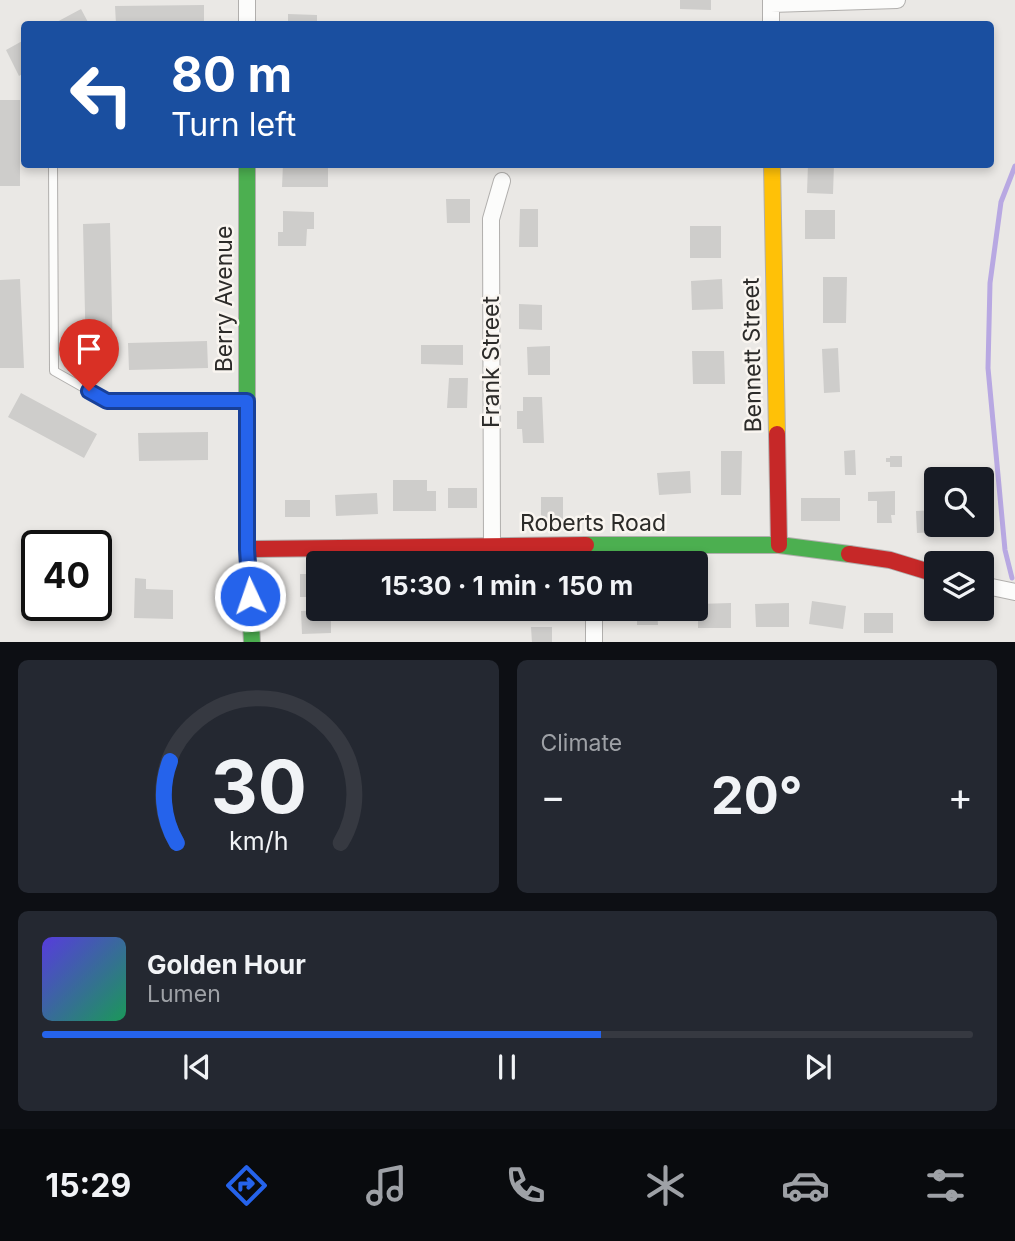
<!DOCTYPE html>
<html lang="en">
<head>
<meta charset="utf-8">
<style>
  body { margin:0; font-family:Inter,sans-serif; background:#242831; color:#f1f3f6; height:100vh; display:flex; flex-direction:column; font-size:26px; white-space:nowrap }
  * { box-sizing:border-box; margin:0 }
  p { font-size:23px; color:#9ea1a6 }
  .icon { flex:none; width:38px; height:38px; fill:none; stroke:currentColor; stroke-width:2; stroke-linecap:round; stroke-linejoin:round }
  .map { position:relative; height:642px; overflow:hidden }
  .drawer { display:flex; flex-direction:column; gap:18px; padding:18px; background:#0d0f14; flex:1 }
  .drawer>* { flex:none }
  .banner { position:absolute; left:21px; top:21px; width:973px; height:147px; border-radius:7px; box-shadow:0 4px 10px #0003; background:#1a4fa0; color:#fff; overflow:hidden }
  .fabs { position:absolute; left:924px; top:467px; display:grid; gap:14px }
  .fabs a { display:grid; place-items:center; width:70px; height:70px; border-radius:7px; background:#171b24; box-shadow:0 4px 10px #0003; font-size:35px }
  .speed { position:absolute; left:21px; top:530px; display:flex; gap:14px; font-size:35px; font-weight:700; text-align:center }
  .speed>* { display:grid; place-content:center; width:91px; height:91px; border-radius:50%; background:#171b24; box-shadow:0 4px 10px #0003; line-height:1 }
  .speed .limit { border:4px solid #111; border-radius:10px; background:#fff; color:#111 }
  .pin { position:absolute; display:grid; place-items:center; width:60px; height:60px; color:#fff; margin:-72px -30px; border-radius:50% 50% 50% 0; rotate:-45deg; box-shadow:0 0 7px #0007 }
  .pin .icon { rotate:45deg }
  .me { position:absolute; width:77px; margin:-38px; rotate:357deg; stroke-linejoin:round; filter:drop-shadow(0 0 5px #0008) }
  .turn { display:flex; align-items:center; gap:24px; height:147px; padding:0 35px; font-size:32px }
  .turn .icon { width:91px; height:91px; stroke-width:2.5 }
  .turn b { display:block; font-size:49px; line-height:60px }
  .big { font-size:52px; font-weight:700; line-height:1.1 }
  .drawer .tile { flex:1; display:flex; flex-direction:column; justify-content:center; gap:10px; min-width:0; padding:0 24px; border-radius:10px; background:#242831 }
  .drawer .dial { align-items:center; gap:0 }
  .dial svg { height:182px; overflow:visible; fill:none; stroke:#363941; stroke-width:7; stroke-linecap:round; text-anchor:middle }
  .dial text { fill:#f1f3f6; stroke:none }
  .song { display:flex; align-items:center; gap:21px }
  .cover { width:84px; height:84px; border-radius:10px; background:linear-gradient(135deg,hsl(250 70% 55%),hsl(150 70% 35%)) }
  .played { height:7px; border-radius:4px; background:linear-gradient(90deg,#2563eb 60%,#363941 60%) }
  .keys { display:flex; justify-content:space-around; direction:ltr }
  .heat { display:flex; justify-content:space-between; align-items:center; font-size:38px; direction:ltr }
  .drawer .tiles { flex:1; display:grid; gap:18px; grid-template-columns:1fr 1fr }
  .tile:last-child { grid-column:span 2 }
  .trip { position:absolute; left:306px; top:551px; width:402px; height:70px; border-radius:7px; background:#171b24; box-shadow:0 4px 10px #0003; font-weight:700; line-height:70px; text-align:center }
  .tab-bar { display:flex; height:112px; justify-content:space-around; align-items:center; background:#090b0e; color:#9ea1a6 }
  .tab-bar .icon { width:49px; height:49px }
  .tab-bar .active { color:#2563eb }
  .tab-bar b { font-size:32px; color:#f1f3f6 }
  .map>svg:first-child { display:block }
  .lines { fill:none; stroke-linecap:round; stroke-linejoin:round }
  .stream { stroke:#b8a8e2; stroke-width:5 }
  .building { fill:#cecdcb }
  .lane-casing { stroke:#b1afad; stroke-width:10 }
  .street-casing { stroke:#b1afad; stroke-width:18 }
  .fast-casing { stroke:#b1afad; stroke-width:18 }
  .slow-casing { stroke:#b1afad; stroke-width:18 }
  .jam-casing { stroke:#b1afad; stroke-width:18 }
  .lane { stroke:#fcfcfb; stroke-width:8 }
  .street { stroke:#fcfcfb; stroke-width:16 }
  .fast { stroke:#4caf50; stroke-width:16 }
  .slow { stroke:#ffc107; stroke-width:16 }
  .jam { stroke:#c62828; stroke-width:16 }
  .route-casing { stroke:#184099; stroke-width:18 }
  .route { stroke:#2563eb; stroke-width:12 }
  .labels { text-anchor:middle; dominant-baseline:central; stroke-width:5; stroke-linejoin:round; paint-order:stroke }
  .street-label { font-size:23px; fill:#2c2b29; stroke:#f9f5f0 }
</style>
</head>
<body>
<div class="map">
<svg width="1015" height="643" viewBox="0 0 1015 643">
  <rect width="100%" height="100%" fill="#eae8e5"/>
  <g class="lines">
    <path class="stream" d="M 1012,578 L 1005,550 L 988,368 L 990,283 L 1001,202 L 1015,166"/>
  </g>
  <path class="building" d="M 680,0 L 711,0 L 711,10 L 680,9 Z
    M 204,5 L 204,24 L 116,24 L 115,6 Z
    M 81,9 L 89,24 L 53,24 Z
    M 288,14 L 317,15 L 317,24 L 288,24 Z
    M 24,40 L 24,73 L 19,76 L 6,50 Z
    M 0,100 L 20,100 L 20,186 L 0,186 Z
    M 283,164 L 328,164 L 328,187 L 282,187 Z
    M 808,164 L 834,164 L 833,194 L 807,193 Z
    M 446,199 L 470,199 L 470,223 L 447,223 Z
    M 520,209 L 538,209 L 538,247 L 519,247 Z
    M 805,210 L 835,210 L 835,239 L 805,239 Z
    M 283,211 L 314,212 L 314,229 L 307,229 L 306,246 L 278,246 L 278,232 L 283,232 Z
    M 110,223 L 113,357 L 86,358 L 83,224 Z
    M 690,226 L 721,226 L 721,258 L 690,258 Z
    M 823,277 L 847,277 L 846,323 L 823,323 Z
    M 20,279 L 24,368 L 0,368 L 0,280 Z
    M 722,279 L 723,309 L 692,310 L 691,281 Z
    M 519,304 L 542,305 L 542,330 L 519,329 Z
    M 207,341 L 208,368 L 129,370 L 128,343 Z
    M 421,345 L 463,345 L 463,365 L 421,364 Z
    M 550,346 L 550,375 L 528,375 L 527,347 Z
    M 838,348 L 840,392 L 824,393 L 822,349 Z
    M 692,351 L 724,351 L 725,384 L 693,384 Z
    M 449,378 L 468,378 L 467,408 L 447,408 Z
    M 21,393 L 97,434 L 84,458 L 8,417 Z
    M 523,397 L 542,397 L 544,443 L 523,443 L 522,429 L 517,429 L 517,411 L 523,411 Z
    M 208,432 L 208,460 L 139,461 L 138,433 Z
    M 855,450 L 856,475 L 845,475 L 844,451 Z
    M 721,451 L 742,451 L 741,495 L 721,495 Z
    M 890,456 L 902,456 L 902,467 L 890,467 L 890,462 L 886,462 L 886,458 L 890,458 Z
    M 690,471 L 691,493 L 659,495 L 657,473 Z
    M 393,480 L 427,480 L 427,491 L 436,491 L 436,511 L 393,511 Z
    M 448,488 L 477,488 L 477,508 L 448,508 Z
    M 895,491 L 895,515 L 891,515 L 892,523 L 877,523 L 877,501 L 868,501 L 868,492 Z
    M 377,493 L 378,514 L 336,516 L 335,495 Z
    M 541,497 L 563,497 L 563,523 L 541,523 Z
    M 801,498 L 840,498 L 840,521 L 801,521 Z
    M 285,500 L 310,500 L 310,517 L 285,517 Z
    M 936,510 L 936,525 L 953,525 L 953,531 L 917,533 L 916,511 Z
    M 300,574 L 318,574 L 318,597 L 300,597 Z
    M 135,578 L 146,579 L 146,589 L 173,590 L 173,619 L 134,618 Z
    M 812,601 L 846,606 L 843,629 L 809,624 Z
    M 731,603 L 731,628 L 698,628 L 698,604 Z
    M 789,603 L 789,627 L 756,627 L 755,604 Z
    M 432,609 L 456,609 L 457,615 L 432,617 Z
    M 637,609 L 657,609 L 658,625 L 637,625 Z
    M 331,610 L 331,633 L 302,634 L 301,611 Z
    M 864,613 L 893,613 L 893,633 L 864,633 Z
    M 531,627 L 552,627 L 552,643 L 532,643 Z"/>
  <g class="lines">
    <defs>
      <path id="lane" d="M 53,164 L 54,371 L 107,401 L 244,401"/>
      <path id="street" d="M 771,0 L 771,24
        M 771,4 L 897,0
        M 247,24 L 247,0
        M 492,545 L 491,219 L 502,181
        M 592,546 L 593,564
        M 982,585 L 1015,592
        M 594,609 L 594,643"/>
      <path id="fast" d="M 247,164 L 247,549 L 252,643
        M 586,545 L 779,545 L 849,554"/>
      <path id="slow" d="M 772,164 L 777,434"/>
      <path id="jam" d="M 777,434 L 779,545
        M 247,549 L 586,545
        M 849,554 L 890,560 L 936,574"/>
    </defs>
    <use href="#lane" class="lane-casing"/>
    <use href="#street" class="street-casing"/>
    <use href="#fast" class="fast-casing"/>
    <use href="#slow" class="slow-casing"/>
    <use href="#jam" class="jam-casing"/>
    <use href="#lane" class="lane"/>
    <use href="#street" class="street"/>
    <use href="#fast" class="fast"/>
    <use href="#slow" class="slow"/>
    <use href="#jam" class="jam"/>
  </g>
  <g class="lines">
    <defs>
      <path id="route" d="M 89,391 L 107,401 L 247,401 L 247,549 L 250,596"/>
    </defs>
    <use href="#route" class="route-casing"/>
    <use href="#route" class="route"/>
  </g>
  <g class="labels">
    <g class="street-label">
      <text transform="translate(224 299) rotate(-90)">Berry Avenue</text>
      <text transform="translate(752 355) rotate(-91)">Bennett Street</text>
      <text transform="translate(491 362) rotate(-90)">Frank Street</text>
      <text x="593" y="523">Roberts Road</text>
    </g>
  </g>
</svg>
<div class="fabs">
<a><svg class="icon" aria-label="search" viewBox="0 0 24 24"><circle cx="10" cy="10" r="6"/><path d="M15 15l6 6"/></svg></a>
<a><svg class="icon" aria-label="layers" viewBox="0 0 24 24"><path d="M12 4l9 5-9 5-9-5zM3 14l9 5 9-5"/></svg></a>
</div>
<div class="speed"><div class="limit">40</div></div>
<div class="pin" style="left:89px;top:391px;background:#d93025"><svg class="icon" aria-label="arrive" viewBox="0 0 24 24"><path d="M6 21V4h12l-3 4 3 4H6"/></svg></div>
<svg class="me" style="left:250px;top:596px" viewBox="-20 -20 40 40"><circle r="17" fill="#2563eb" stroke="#fff" stroke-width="3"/><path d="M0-11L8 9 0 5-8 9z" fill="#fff"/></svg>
<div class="trip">15:30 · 1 min · 150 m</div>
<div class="banner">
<div class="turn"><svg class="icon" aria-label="left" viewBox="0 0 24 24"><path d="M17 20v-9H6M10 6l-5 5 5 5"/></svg><div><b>80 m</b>Turn left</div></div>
</div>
</div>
<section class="drawer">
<div class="tiles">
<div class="tile dial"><svg viewBox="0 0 100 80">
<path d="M14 69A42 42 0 1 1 86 69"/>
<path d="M14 69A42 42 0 0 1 11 33" stroke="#2563eb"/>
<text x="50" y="56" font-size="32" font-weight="700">30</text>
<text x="50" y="72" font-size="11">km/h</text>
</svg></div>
<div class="tile"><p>Climate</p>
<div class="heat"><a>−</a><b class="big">20°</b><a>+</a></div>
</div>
<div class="tile">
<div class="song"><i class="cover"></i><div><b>Golden Hour</b><p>Lumen</p></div></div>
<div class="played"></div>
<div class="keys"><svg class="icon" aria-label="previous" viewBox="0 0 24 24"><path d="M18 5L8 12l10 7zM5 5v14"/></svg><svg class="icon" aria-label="pause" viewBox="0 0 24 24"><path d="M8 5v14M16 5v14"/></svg><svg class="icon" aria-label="next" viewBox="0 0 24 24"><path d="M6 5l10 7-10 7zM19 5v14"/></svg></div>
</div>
</div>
</section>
<nav class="tab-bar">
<b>15:29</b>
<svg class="icon active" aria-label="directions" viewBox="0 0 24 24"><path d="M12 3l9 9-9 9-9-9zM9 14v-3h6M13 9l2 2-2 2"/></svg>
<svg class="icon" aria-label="music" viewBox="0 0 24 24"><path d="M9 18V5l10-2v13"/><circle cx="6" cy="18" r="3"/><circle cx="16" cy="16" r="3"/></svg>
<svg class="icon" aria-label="phone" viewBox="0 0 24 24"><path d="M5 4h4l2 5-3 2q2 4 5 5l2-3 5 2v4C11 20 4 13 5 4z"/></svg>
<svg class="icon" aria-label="climate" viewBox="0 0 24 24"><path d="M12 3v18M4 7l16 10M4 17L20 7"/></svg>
<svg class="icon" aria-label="car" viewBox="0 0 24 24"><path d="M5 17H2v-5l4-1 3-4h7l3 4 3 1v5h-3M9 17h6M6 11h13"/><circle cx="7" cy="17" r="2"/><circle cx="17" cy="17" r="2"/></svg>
<svg class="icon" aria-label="filters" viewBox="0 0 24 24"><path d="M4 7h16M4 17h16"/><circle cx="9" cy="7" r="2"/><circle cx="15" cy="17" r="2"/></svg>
</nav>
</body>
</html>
